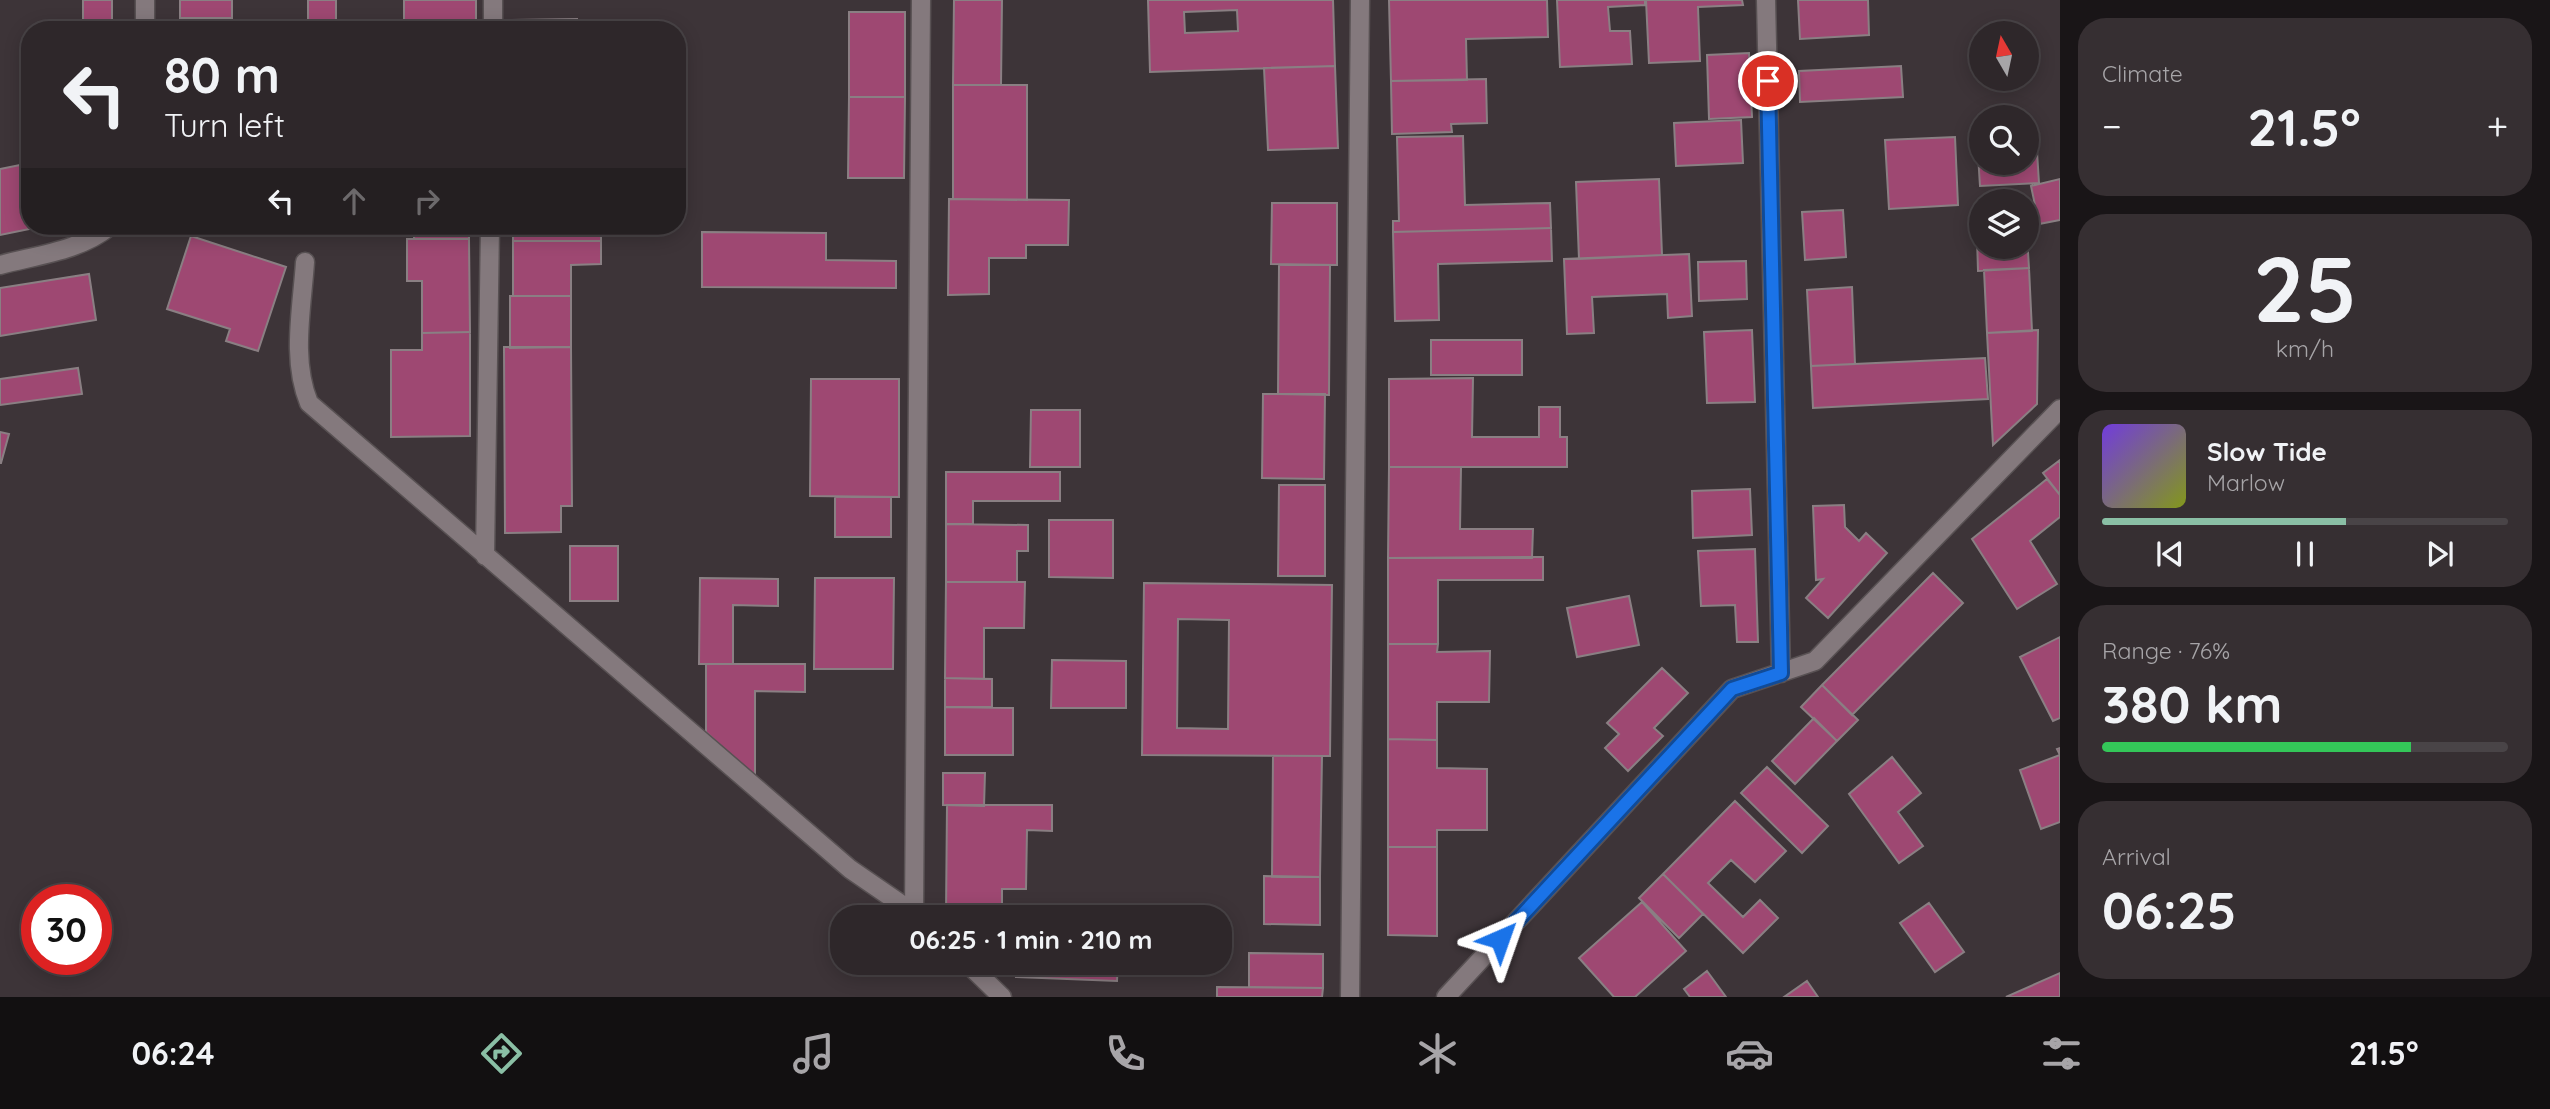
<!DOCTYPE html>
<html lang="en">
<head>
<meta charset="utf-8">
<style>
  body { margin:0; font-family:Quicksand,sans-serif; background:#362f32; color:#f1f3f6; height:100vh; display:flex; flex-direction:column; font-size:26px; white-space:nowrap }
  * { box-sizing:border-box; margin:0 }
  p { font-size:23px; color:#a7a5a8 }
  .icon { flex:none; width:38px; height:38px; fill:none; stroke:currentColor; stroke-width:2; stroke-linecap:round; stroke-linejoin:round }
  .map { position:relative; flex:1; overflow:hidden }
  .drawer { display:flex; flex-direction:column; gap:18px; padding:18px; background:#191517; width:490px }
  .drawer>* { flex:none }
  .guide { position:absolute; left:21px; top:21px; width:665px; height:214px; border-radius:28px; box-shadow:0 4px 18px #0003,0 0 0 2px #494447; background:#2e272a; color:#f1f3f6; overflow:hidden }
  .needle { width:46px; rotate:351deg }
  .fabs { position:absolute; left:1969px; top:21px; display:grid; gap:14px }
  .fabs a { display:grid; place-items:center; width:70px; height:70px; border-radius:50%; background:#2e272a; box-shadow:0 4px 18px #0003,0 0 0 2px #494447; font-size:35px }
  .speed { position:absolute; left:21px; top:884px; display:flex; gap:14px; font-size:35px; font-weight:700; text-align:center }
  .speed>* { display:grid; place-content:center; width:91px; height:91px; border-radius:50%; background:#2e272a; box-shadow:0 4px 18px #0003,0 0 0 2px #494447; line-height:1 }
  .speed .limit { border:10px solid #d22; background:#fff; color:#111 }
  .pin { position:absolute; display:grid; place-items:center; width:60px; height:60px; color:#fff; margin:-30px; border:4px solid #fff; border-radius:50%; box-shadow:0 2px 7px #0007 }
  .me { position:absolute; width:77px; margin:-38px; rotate:43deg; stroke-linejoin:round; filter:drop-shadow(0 0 5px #0008) }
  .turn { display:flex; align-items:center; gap:24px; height:147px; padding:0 28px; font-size:32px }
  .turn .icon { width:91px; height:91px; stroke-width:2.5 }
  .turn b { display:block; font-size:49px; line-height:60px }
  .lanes { display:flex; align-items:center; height:66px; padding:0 28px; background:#0003; justify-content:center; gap:35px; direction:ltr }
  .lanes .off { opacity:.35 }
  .big { font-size:52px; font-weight:800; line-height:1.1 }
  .drawer .widget { flex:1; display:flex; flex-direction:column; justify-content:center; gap:10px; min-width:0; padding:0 24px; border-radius:28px; background:#362f32 }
  .drawer .dial { align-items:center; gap:0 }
  .dial b { font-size:91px; line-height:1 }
  .song { display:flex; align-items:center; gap:21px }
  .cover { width:84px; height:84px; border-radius:10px; background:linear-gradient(135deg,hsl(260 70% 55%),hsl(70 70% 35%)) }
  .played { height:7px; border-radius:4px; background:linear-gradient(90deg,#8abfa5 60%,#494447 60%) }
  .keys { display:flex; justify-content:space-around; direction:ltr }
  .heat { display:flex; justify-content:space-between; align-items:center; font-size:38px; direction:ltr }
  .charge { height:10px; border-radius:5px; background:linear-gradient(90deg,#34c759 76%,#494447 0) }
  .trip { position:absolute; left:830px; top:905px; width:402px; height:70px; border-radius:28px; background:#2e272a; box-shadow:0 4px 18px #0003,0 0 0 2px #494447; font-weight:800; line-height:70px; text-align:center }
  .dock { display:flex; height:112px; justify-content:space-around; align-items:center; background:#121011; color:#a7a5a8 }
  .dock .icon { width:49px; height:49px }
  .dock .selected { color:#8abfa5 }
  .dock b { font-size:32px; color:#f1f3f6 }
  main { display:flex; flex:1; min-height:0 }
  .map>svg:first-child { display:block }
  .building { fill:#9e4872; stroke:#8a7f83; stroke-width:2; fill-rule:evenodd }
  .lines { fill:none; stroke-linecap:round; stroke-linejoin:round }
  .street-casing { stroke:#585153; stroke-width:21 }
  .street { stroke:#84797d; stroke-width:18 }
  .route-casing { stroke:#114b97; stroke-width:18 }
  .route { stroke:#1a73e8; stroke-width:12 }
</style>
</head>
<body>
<main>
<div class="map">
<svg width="2060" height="997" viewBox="0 0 2060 997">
  <rect width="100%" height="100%" fill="#3d3438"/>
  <path class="building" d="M 83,0 L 112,0 L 112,30 L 83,30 Z
    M 180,0 L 232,0 L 232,18 L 180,18 Z
    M 308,0 L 336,0 L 336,26 L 404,25 L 404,0 L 476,0 L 476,30 L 308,30 Z
    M 954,0 L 1002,0 L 1001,85 L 953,85 Z
    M 1148,0 L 1333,0 L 1335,66 L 1150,72 ZM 1237,10 L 1238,31 L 1185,33 L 1184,12 Z
    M 1389,0 L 1547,0 L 1548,37 L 1466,39 L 1467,80 L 1391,81 Z
    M 1557,0 L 1645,0 L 1645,5 L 1608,7 L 1610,31 L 1630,31 L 1632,64 L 1560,67 Z
    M 1646,0 L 1742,0 L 1743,5 L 1698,7 L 1700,61 L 1649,63 Z
    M 1798,0 L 1868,0 L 1869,35 L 1800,39 Z
    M 849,12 L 905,12 L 905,97 L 849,97 Z
    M 180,18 L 221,18 L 221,30 L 180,30 Z
    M 577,19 L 577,30 L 512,30 L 512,20 Z
    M 1749,53 L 1752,117 L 1709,119 L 1707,55 Z
    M 1335,66 L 1338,148 L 1268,150 L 1264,68 Z
    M 1901,66 L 1903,97 L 1800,102 L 1799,71 Z
    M 1486,79 L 1487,123 L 1451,124 L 1452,132 L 1392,134 L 1391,81 Z
    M 953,85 L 1027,85 L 1027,200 L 953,199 Z
    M 849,97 L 905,97 L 904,178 L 848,178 Z
    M 1741,120 L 1743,163 L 1676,166 L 1674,123 Z
    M 1463,136 L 1465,205 L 1550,203 L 1551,228 L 1393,232 L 1393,221 L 1399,221 L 1397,137 Z
    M 2036,136 L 2039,183 L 1980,186 L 1977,139 L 1981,139 L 1981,163 L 2026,163 L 2026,137 Z
    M 1955,137 L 1958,205 L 1889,209 L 1885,140 Z
    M 30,163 L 30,226 L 44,226 L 0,235 L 0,169 Z
    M 1659,179 L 1662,255 L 1579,259 L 1576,182 Z
    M 2060,179 L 2060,220 L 2039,224 L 2031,186 Z
    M 949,199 L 1069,200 L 1068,245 L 1026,245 L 1026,258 L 989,258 L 989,294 L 948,295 Z
    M 1272,203 L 1337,203 L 1337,265 L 1271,264 Z
    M 1843,210 L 1846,257 L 1805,260 L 1802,212 Z
    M 414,226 L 469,226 L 469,239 L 414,239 Z
    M 513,226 L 650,226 L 650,235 L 601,235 L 601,241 L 513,241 Z
    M 1551,228 L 1552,261 L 1438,264 L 1439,320 L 1395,321 L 1393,232 Z
    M 702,232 L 826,233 L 826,260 L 896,261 L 896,288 L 702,287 Z
    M 191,236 L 286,267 L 258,351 L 226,341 L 230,329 L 167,309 Z
    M 2027,236 L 2029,268 L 1978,271 L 1977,238 L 1981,238 L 1981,247 L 2026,247 Z
    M 407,239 L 469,239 L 470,332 L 422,333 L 422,281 L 407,281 Z
    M 513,241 L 601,241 L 601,264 L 571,265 L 571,296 L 513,296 Z
    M 1689,254 L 1692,316 L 1668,318 L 1667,294 L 1592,297 L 1594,333 L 1567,334 L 1564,259 Z
    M 1746,261 L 1747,299 L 1699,301 L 1698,262 Z
    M 1279,265 L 1330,265 L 1329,395 L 1278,394 Z
    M 2029,268 L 2032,331 L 1987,333 L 1984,270 Z
    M 89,274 L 96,320 L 0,336 L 0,288 Z
    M 1852,287 L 1855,364 L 1811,366 L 1807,290 Z
    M 510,296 L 571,296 L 571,347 L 510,348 Z
    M 1752,330 L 1755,402 L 1707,403 L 1704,332 Z
    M 2038,330 L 2037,404 L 1993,445 L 1987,333 Z
    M 470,332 L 470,436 L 391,437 L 391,350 L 422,350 L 422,333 Z
    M 1431,340 L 1522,340 L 1522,375 L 1431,375 Z
    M 504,347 L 571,347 L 572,506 L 561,506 L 561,532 L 505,533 Z
    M 1985,358 L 1988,399 L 1813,408 L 1811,366 Z
    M 78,368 L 82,394 L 0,405 L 0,379 Z
    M 1473,378 L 1472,437 L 1539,437 L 1539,407 L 1560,407 L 1560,437 L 1567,437 L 1567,467 L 1389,467 L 1389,379 Z
    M 811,379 L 899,379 L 899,497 L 810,496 Z
    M 1263,394 L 1325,394 L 1324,479 L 1262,478 Z
    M 1031,410 L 1080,410 L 1080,467 L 1030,467 Z
    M 0,432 L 9,434 L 1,463 L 0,463 Z
    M 2060,460 L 2060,495 L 2043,473 Z
    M 1389,467 L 1461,467 L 1460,529 L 1533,529 L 1532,558 L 1388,558 Z
    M 946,472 L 1060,472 L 1060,501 L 973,501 L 973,524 L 946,524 Z
    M 2047,479 L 2060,495 L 2060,517 L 2030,541 L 2057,584 L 2017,609 L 1972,539 Z
    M 1279,485 L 1325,485 L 1325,576 L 1278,576 Z
    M 1750,489 L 1752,535 L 1693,538 L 1692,491 Z
    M 835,497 L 891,497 L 891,537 L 835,537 Z
    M 1844,505 L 1845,527 L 1859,541 L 1866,533 L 1887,553 L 1828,618 L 1806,598 L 1823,579 L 1816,580 L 1813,506 Z
    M 1049,520 L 1113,520 L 1113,578 L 1049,577 Z
    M 946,524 L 1028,525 L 1028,551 L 1017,551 L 1017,582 L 946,582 Z
    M 570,546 L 618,546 L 618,601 L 570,601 Z
    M 1755,549 L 1758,642 L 1737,642 L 1735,605 L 1701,606 L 1698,551 Z
    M 1543,557 L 1543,580 L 1438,580 L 1438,644 L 1388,644 L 1388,558 Z
    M 1933,573 L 1963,603 L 1852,715 L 1822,685 Z
    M 700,578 L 778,579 L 778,606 L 733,605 L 733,664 L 699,664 Z
    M 815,578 L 894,578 L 893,669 L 814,669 Z
    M 946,582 L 1025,582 L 1024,628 L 984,628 L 984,679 L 945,678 Z
    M 1144,583 L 1332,585 L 1330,756 L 1142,755 ZM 1178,619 L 1229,620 L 1228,729 L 1177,728 Z
    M 1629,596 L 1639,645 L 1577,657 L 1567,608 Z
    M 2060,637 L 2060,718 L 2053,721 L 2020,657 Z
    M 1388,644 L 1438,644 L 1437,652 L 1490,651 L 1489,702 L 1437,702 L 1437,740 L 1388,739 Z
    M 1052,660 L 1126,661 L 1126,708 L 1051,708 Z
    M 706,664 L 805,664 L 805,692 L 755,691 L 755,778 L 706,732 Z
    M 1662,668 L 1688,693 L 1654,728 L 1663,736 L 1628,771 L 1605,748 L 1619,734 L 1607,723 Z
    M 945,678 L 992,679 L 992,707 L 945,707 Z
    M 1822,685 L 1858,720 L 1837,741 L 1801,707 Z
    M 945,707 L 1013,708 L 1013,755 L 945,755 Z
    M 1814,718 L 1837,741 L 1795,784 L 1772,761 Z
    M 1388,739 L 1437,740 L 1437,768 L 1487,769 L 1487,830 L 1437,830 L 1437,847 L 1388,847 Z
    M 2060,748 L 2060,822 L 2041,829 L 2020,770 L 2060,755 L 2057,749 Z
    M 1273,756 L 1322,756 L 1320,877 L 1272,877 Z
    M 1892,757 L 1921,793 L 1898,812 L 1923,846 L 1899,863 L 1849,794 Z
    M 1767,767 L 1828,826 L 1802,853 L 1741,793 Z
    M 943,773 L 985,773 L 984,806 L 943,805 Z
    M 1735,801 L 1786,851 L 1755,882 L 1731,860 L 1708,883 L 1743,917 L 1760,900 L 1778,918 L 1743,953 L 1663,874 Z
    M 947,805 L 1052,805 L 1052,831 L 1027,830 L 1026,889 L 1002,889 L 1002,915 L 946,915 Z
    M 1388,847 L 1437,847 L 1437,936 L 1388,935 Z
    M 1663,874 L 1703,914 L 1679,938 L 1639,898 Z
    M 1264,876 L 1320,877 L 1320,925 L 1264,924 Z
    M 1642,902 L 1686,951 L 1635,997 L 1614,997 L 1579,958 Z
    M 1929,903 L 1964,952 L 1935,972 L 1900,923 Z
    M 1249,953 L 1323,954 L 1323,988 L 1249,987 Z
    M 1017,962 L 1118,962 L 1117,981 L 1016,977 Z
    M 1707,971 L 1726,997 L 1690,997 L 1684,989 Z
    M 2060,973 L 2060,997 L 2006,997 Z
    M 1807,981 L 1818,997 L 1784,997 Z
    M 1217,987 L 1323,988 L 1322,997 L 1217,997 Z"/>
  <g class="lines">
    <defs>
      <path id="street" d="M 145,0 L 145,30
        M 1766,0 L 1781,673
        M 493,30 L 493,0
        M 305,262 C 302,308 291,360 309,403 L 850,869 L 914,913
        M 0,265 C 37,255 80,251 110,226
        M 485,556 L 490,226
        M 919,917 L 914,913 L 921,0
        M 966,962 L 1002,997
        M 1350,997 L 1360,0
        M 1446,997 L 1732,689 L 1815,661 L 2060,409"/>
    </defs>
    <use href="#street" class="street-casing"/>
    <use href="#street" class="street"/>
  </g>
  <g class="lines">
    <defs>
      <path id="route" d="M 1500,939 L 1732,689 L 1781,673 L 1768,81"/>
    </defs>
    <use href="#route" class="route-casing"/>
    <use href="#route" class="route"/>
  </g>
</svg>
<div class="fabs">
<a><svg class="needle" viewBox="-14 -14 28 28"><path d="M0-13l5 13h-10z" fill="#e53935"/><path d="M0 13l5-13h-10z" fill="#a7a5a8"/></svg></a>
<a><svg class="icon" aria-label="search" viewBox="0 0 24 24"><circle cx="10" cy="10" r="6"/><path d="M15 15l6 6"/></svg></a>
<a><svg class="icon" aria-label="layers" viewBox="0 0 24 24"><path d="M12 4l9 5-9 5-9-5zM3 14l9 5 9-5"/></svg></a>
</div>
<div class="speed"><div class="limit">30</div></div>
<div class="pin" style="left:1768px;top:81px;background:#d93025"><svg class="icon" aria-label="arrive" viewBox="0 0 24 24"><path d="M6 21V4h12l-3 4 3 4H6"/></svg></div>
<svg class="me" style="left:1500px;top:939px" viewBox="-20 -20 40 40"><path d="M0-17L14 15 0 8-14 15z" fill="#1a73e8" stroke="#fff" stroke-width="4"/></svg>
<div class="trip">06:25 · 1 min · 210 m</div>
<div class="guide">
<div class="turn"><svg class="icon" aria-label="left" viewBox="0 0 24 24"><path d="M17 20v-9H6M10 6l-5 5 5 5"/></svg><div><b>80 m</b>Turn left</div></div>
<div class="lanes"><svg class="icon" aria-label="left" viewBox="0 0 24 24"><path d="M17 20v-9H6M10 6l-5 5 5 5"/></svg><svg class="icon off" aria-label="ahead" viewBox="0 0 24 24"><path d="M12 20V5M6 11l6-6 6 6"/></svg><svg class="icon off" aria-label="right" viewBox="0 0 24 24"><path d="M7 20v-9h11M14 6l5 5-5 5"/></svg></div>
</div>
</div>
<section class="drawer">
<div class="widget"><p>Climate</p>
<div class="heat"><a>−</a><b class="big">21.5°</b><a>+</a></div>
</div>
<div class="widget dial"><b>25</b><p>km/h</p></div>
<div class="widget">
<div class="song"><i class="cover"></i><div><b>Slow Tide</b><p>Marlow</p></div></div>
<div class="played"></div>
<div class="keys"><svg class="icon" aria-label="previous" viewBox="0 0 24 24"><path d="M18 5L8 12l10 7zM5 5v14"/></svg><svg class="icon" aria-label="pause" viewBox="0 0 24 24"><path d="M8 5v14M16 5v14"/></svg><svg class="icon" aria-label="next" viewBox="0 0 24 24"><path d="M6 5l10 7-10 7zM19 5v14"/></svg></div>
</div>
<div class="widget"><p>Range · 76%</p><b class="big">380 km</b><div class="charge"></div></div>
<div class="widget"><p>Arrival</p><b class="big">06:25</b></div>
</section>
</main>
<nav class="dock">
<b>06:24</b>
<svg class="icon selected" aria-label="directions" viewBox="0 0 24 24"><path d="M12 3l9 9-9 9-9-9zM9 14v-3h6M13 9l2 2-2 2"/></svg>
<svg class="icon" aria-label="music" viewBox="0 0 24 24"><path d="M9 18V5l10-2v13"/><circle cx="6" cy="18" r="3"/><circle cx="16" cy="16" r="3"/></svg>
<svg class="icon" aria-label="phone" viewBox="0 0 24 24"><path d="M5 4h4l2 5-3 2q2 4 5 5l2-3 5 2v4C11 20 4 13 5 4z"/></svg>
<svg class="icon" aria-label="climate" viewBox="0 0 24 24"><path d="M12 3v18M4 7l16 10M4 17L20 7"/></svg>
<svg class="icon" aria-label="car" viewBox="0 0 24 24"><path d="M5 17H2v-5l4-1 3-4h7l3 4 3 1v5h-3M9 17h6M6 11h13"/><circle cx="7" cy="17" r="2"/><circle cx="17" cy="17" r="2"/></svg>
<svg class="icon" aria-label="filters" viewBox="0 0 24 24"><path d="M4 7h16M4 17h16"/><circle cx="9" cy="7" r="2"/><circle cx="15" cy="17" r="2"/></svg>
<b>21.5°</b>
</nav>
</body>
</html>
